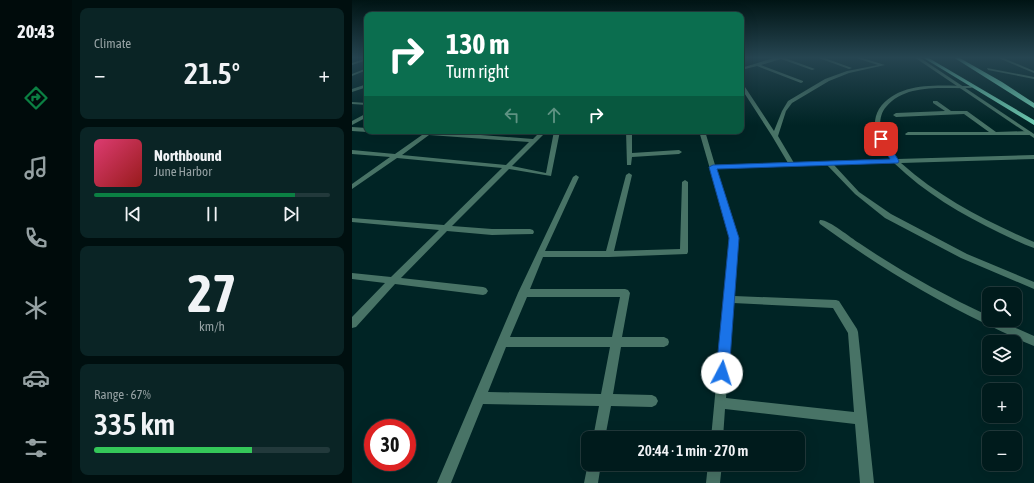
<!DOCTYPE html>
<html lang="en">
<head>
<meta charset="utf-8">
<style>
  body { margin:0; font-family:"Asap Condensed",sans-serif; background:#0a2425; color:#f1f3f6; height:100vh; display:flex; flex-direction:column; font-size:15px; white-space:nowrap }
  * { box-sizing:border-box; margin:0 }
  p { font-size:13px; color:#95a1a3 }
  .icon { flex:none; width:22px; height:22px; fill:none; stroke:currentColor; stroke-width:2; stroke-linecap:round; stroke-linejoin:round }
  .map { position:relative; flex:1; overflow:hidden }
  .panel { display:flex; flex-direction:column; gap:8px; padding:8px; background:#000f0f; width:280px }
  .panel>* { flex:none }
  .top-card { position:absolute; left:12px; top:12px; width:380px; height:122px; border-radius:8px; box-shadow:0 4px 16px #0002,0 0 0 1px #22393b; background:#0b6e4f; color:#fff; overflow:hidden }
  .tools { position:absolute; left:630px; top:287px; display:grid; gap:8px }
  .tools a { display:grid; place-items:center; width:40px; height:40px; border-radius:8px; background:#001b1c; box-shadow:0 4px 16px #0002,0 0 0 1px #22393b; font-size:20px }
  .speed { position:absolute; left:12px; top:419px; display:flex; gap:8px; font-size:20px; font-weight:700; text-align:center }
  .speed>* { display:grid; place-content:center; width:52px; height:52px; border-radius:50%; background:#001b1c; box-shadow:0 4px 16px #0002,0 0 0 1px #22393b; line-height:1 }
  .speed .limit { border:6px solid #d22; background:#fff; color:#111 }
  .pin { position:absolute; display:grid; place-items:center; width:34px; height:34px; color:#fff; margin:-17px; border-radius:8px; box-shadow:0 2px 6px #0006 }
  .me { position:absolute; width:44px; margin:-22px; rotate:5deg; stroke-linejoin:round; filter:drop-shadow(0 0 3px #0008) }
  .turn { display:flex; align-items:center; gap:14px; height:84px; padding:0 16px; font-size:18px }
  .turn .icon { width:52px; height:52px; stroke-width:2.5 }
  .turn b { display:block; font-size:28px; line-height:34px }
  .lanes { display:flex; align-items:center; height:38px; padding:0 16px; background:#0003; justify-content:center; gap:20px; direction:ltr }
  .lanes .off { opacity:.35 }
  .big { font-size:30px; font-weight:600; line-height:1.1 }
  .panel .card { flex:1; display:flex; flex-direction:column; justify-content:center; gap:6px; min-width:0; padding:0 14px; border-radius:8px; background:#0a2425 }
  .panel .dial { align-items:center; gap:0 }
  .dial b { font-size:52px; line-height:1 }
  .song { display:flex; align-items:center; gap:12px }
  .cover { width:48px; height:48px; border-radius:6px; background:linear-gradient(135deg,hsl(340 70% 55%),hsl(0 70% 35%)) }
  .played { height:4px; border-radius:2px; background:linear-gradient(90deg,#0b8043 85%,#22393b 85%) }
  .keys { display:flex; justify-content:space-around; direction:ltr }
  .heat { display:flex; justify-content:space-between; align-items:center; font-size:22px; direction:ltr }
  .charge { height:6px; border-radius:3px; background:linear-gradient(90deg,#34c759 67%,#22393b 0) }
  .trip { position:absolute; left:229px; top:431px; width:224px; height:40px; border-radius:8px; background:#001b1c; box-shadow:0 4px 16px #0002,0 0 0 1px #22393b; font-weight:600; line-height:40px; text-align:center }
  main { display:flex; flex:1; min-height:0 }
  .tab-bar { display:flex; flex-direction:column; width:72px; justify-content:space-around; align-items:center; background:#000b0b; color:#95a1a3 }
  .tab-bar .icon { width:28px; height:28px }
  .tab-bar .active { color:#0b8043 }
  .tab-bar b { font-size:18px; color:#f1f3f6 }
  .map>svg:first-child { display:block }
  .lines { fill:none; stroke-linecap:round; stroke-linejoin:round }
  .minor { fill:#487366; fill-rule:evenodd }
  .tertiary { fill:#487366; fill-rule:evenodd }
  .primary { fill:#6cc9af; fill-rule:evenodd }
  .route { fill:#1a73e8; stroke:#114b97 }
</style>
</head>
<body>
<main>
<nav class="tab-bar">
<b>20:43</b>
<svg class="icon active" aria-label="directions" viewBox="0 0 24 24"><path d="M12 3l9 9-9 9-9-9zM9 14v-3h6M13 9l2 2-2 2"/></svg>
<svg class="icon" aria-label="music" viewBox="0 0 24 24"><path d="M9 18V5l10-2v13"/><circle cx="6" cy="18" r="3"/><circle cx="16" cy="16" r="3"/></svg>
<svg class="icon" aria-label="phone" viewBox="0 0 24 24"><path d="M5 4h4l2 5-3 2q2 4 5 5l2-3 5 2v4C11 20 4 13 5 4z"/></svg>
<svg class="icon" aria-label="climate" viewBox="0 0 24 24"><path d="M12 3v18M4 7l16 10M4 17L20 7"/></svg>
<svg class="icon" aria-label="car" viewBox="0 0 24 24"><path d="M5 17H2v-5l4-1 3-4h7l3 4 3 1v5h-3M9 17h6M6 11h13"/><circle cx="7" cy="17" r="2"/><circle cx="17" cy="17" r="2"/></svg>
<svg class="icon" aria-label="filters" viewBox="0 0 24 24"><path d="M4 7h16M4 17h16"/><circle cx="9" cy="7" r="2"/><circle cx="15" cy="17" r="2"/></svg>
</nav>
<section class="panel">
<div class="card"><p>Climate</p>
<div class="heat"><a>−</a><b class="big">21.5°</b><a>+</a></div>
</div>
<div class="card">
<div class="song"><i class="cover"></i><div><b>Northbound</b><p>June Harbor</p></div></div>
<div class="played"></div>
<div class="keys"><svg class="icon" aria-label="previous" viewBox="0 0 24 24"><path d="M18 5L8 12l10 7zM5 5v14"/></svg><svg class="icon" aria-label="pause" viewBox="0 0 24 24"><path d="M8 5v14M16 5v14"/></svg><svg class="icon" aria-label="next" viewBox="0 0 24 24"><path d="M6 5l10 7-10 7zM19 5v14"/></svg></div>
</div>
<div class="card dial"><b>27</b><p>km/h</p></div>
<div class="card"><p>Range · 67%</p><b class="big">335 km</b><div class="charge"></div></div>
</section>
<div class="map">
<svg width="682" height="483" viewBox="0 0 682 483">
  <rect width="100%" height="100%" fill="#002425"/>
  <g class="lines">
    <path class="minor" d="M 425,57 L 434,57 L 433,58 L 463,69 L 460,70 L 429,59 L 409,65 L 451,81 L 451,82 L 449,83 L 405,66 L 389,70 L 389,68 Z
      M 464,57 L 470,57 L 500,68 L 497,69 Z
      M 501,57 L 507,57 L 533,65 L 497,73 L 477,81 L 440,103 L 434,111 L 426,136 L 442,163 L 539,160 C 535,154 530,148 527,142 C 522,132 521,119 527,109 C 547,80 589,86 619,86 L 621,87 L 619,88 C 591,89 554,83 534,107 C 526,116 527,131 532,142 C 535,148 541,154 545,159 L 682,155 L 682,159 L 549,163 C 588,198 634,221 682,242 L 682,248 C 670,244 659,238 648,233 C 609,214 573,193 542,163 L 482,165 L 507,192 L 539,214 L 615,254 L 682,282 L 682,289 L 609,258 L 533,218 L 503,194 L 475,165 L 364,169 L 386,238 L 382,296 L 484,300 L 487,301 L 505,329 L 506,332 L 522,483 L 508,483 L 503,424 L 373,409 L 371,438 L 359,438 L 378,238 L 347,131 L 353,131 L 363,165 L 436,163 L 420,136 L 389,88 L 389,84 L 391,84 L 422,131 L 430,111 L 436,101 L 473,79 L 495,71 L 526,65 ZM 381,303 L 481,308 L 496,333 L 502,412 L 374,398 Z
      M 644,57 L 649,57 L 682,71 L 682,73 Z
      M 15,58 L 15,60 L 0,65 L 0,63 Z
      M 15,68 L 15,70 L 0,76 L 0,74 Z
      M 635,68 L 682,77 L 682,79 L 636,70 Z
      M 15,84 L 15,87 L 0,92 L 0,89 Z
      M 581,101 L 585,101 L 599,111 L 615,111 L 644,132 L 677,131 L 680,133 L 677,135 L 554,135 L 553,134 L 556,132 L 637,132 L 612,114 L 544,117 L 541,115 L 544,113 L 593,111 L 581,103 Z
      M 0,102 L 15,103 L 15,105 L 0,104 Z
      M 15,113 L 15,117 L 0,125 L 0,121 Z
      M 0,127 L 15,128 L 15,131 L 17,131 L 15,132 L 0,131 Z
      M 32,131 L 77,131 L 181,139 L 189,131 L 195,131 L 160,166 L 194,173 L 202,131 L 208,131 L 199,176 L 157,169 L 100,226 L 140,229 L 178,229 L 181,230 L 182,232 L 181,234 L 140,235 L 95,231 L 49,278 L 131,287 L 134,288 L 136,291 L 134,294 L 131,295 L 43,284 L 4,327 L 0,328 L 0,317 L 33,283 L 0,279 L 0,273 L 39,277 L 87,230 L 0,222 L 0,218 L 92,225 L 150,168 L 45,158 L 0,189 L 0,184 L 38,157 L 0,154 L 0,150 L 43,154 L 70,135 L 35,133 ZM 77,135 L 177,142 L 154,165 L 50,155 Z
      M 274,131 L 280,131 L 280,153 L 327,150 L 330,152 L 327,154 L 280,157 L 279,165 L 275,165 Z
      M 277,173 L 280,175 L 262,251 L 328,249 L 330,182 L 333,180 L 336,182 L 336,252 L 335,254 L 257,257 L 191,257 L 178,289 L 273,289 L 276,290 L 278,293 L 270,337 L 312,337 L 316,339 L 317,342 L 316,345 L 312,347 L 269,347 L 261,394 L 300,395 L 304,397 L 306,401 L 304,405 L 300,407 L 259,406 L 253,438 L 241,438 L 247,406 L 131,404 L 99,483 L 85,483 L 166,293 L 221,177 L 224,175 L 227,177 L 193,251 L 254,251 L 274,175 ZM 175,297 L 268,297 L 260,337 L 158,337 ZM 154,347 L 258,347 L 249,394 L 136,392 Z
      M 468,220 C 476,219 499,238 507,243 C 548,271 592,295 637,316 L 637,320 L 646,320 L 682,336 L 682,346 C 665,339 649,331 632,323 C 574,295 520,262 468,224 L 467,222 Z
      M 236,463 L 236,464 L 249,464 L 246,483 L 232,483 Z
      M 356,464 L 370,464 L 368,483 L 354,483 Z"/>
    <path class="tertiary" d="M 562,57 L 567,57 L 682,134 L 682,138 Z"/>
    <path class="primary" d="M 570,57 L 575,57 L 682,120 L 682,125 Z
      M 601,57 L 606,57 L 650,82 L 682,103 L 682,108 Z"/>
  </g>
  <linearGradient id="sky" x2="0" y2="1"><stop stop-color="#001414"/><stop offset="0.46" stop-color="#264551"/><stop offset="1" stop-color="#264551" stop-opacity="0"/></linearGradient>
  <rect width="682" height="125" fill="url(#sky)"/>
  <path class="route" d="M 527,137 L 532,137 L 547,161 L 546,163 L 365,169 L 387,238 L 377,373 L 375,378 L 370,379 L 366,378 L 364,373 L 377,238 L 357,167 L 361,165 L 538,159 L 526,139 Z"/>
</svg>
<div class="tools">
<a><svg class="icon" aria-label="search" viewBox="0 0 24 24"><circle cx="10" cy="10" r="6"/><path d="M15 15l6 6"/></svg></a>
<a><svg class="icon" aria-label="layers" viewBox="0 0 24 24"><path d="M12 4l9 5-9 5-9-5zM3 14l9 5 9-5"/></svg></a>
<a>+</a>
<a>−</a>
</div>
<div class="speed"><div class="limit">30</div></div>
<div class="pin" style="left:529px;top:139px;background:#d93025"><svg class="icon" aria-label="arrive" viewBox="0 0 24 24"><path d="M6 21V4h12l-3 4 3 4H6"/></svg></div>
<svg class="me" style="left:370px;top:373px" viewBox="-20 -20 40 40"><circle r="19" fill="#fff"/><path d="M0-13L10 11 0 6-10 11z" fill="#1a73e8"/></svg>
<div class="trip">20:44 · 1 min · 270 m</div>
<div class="top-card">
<div class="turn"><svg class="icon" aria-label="right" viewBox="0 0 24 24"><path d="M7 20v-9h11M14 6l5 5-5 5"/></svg><div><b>130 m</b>Turn right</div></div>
<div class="lanes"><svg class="icon off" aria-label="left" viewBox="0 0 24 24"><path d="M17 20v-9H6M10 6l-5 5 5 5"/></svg><svg class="icon off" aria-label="ahead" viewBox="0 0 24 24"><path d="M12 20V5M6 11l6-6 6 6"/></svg><svg class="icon" aria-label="right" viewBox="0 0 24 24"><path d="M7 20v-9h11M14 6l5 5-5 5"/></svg></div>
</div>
</div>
</main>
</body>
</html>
